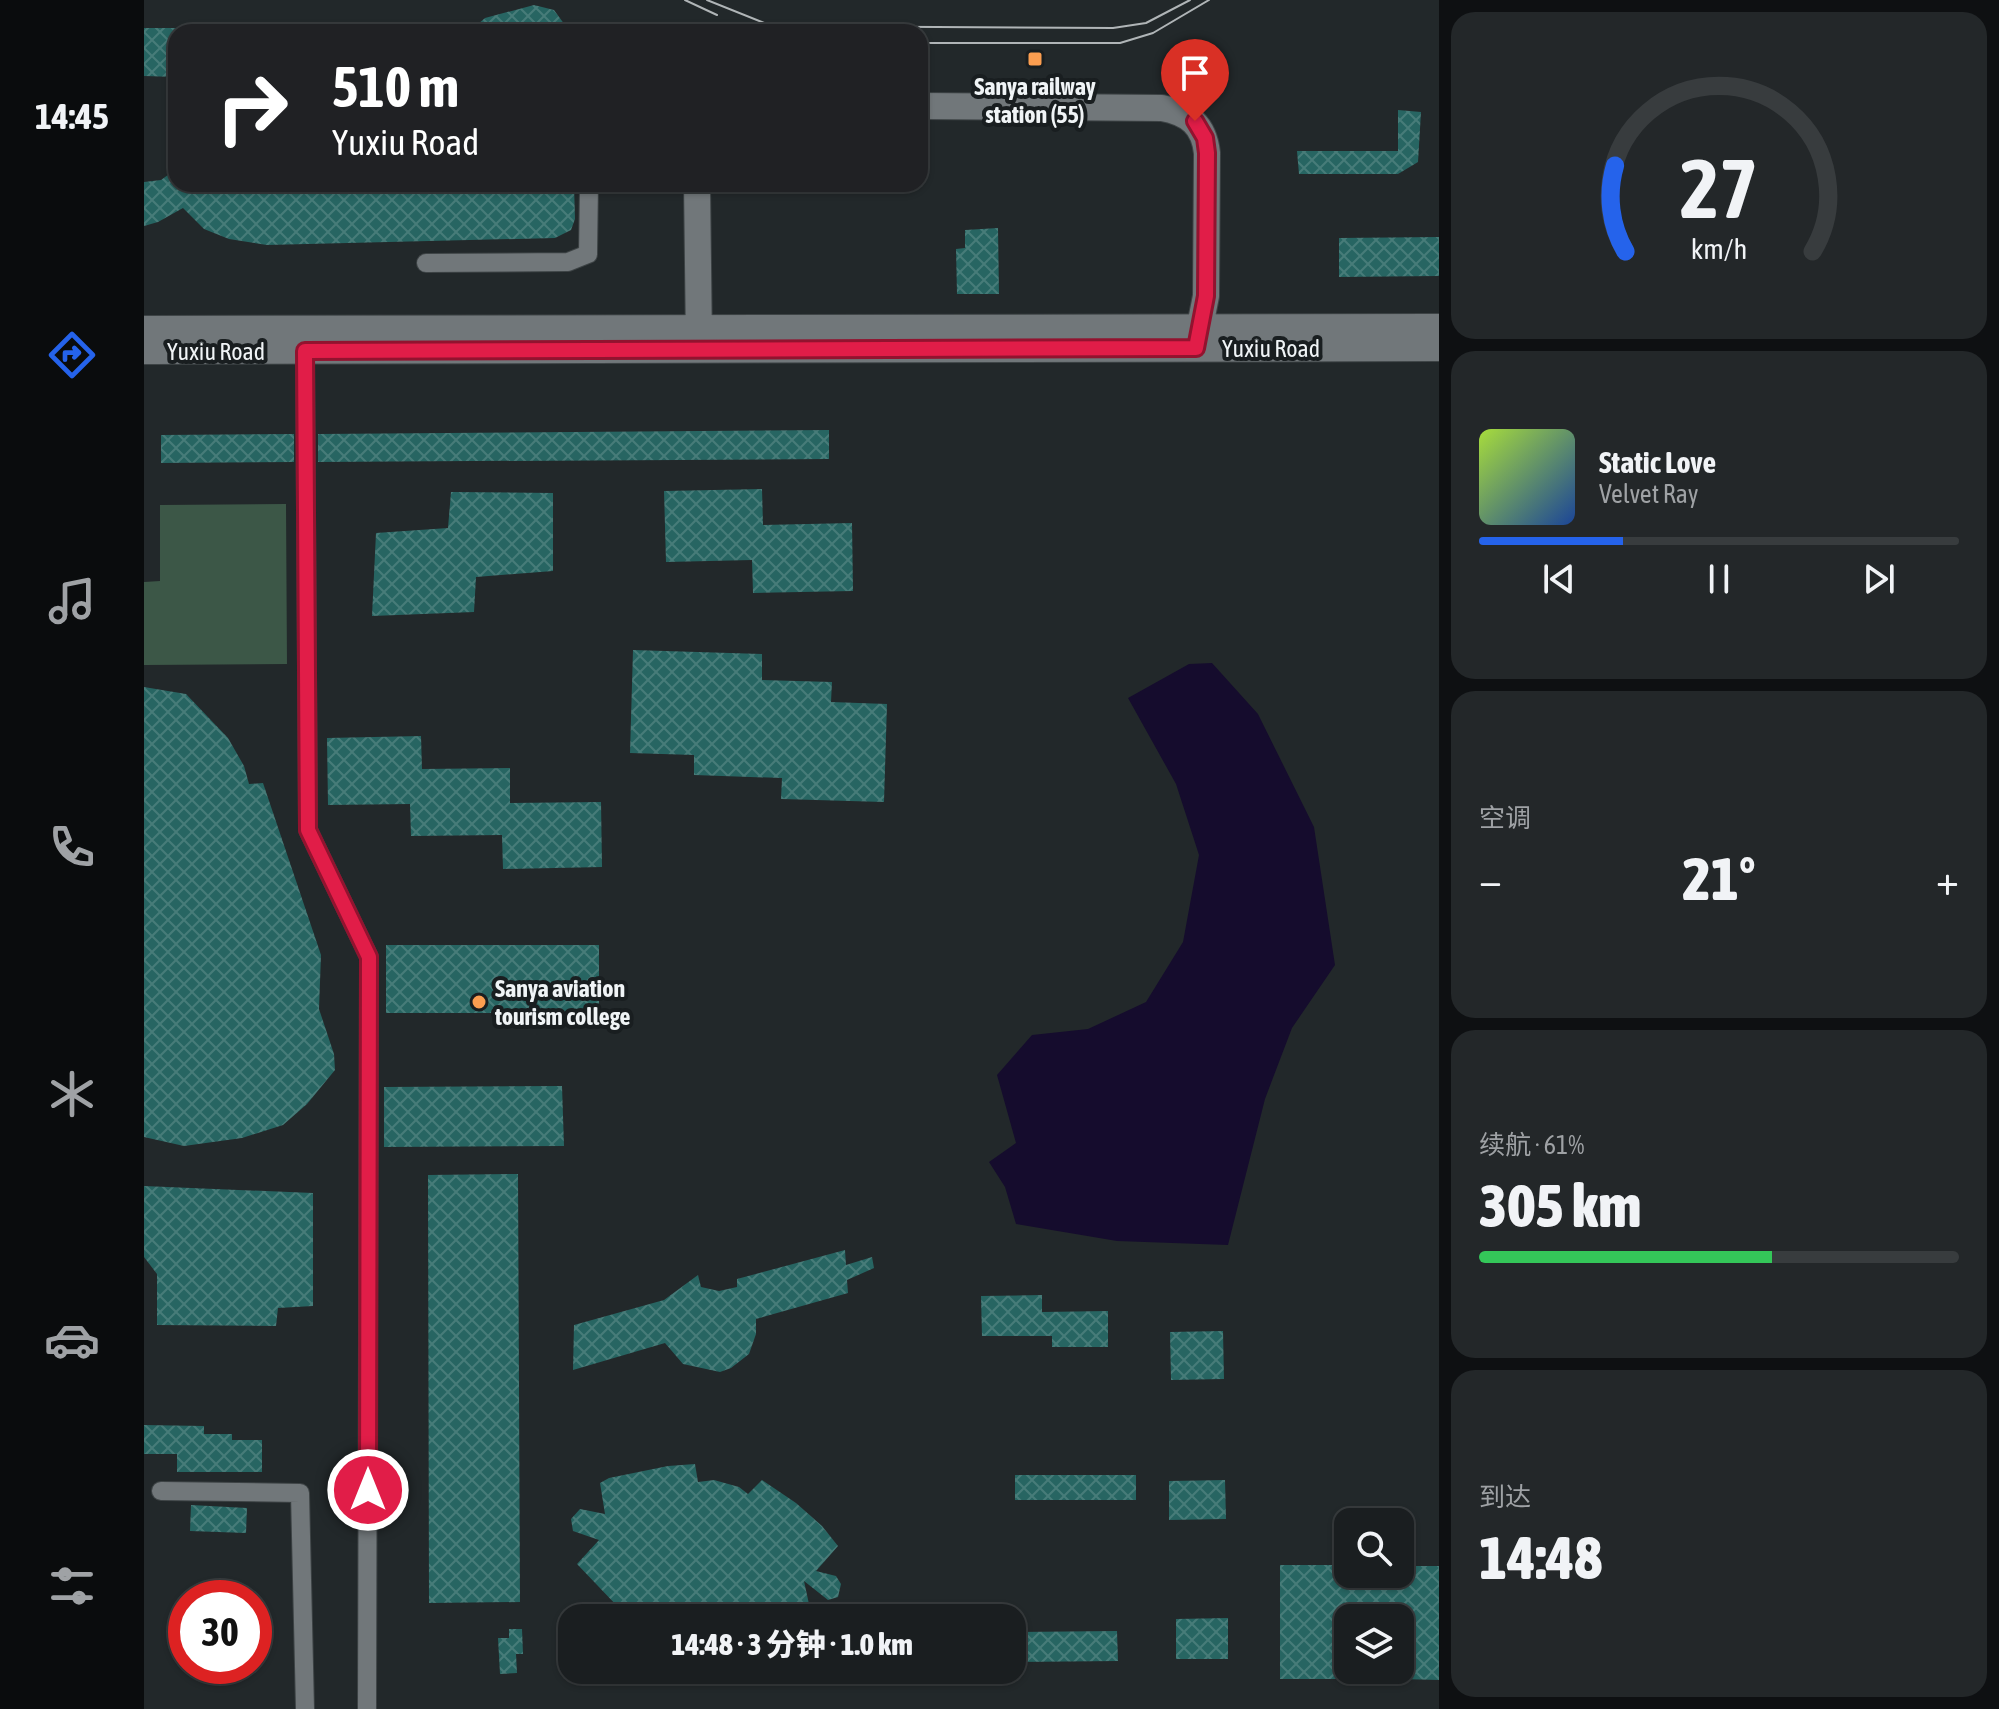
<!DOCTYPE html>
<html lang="zh">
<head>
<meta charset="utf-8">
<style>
  body { margin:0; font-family:"Asap Condensed","Noto Sans SC",sans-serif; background:#232729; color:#f1f3f6; height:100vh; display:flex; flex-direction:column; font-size:30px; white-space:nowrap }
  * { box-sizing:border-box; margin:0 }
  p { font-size:26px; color:#9fa2a5 }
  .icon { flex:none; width:44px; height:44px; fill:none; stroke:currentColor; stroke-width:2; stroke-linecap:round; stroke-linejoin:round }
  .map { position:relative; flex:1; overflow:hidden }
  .drawer { display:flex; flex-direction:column; gap:12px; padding:12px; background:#0e1012; width:560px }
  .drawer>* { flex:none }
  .top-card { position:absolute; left:24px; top:24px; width:760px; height:168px; border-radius:24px; box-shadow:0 2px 6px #0004,0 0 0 2px #383c3e; background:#202124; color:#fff; overflow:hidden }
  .fabs { position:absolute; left:1190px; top:1508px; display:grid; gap:16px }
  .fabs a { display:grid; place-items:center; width:80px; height:80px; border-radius:16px; background:#1a1e20; box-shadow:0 2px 6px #0004,0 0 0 2px #383c3e; font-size:40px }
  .speed { position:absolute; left:24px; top:1580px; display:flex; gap:16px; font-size:40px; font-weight:700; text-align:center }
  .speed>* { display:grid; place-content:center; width:104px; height:104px; border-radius:50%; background:#1a1e20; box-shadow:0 2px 6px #0004,0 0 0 2px #383c3e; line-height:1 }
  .speed .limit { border:12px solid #d22; background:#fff; color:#111 }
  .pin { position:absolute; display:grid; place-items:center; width:68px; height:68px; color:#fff; margin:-82px -34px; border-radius:50% 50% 50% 0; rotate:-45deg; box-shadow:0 0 8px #0007 }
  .pin .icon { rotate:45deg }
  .me { position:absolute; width:88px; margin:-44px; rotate:0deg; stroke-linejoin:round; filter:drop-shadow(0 0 6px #0008) }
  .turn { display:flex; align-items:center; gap:28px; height:168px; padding:0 32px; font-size:36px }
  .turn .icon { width:104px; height:104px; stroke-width:2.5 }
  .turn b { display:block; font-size:56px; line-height:68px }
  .big { font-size:60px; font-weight:800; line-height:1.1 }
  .drawer .widget { flex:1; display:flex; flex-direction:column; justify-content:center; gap:12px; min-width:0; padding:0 28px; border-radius:24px; background:#232729 }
  .drawer .dial { align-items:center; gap:0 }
  .dial svg { height:208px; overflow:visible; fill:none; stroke:#383c3e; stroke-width:7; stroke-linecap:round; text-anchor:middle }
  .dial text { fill:#f1f3f6; stroke:none }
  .song { display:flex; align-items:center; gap:24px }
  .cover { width:96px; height:96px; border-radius:12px; background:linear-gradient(135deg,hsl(80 70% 55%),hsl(220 70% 35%)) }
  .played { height:8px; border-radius:4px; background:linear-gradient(90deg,#2563eb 30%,#383c3e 30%) }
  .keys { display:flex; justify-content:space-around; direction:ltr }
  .heat { display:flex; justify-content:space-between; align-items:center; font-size:44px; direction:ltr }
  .charge { height:12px; border-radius:6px; background:linear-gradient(90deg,#34c759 61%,#383c3e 0) }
  .trip { position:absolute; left:414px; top:1604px; width:468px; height:80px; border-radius:24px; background:#1a1e20; box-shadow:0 2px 6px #0004,0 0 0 2px #383c3e; font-weight:800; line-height:80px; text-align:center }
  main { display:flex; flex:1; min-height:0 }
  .dock { display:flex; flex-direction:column; width:144px; justify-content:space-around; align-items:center; background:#0a0c0d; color:#9fa2a5 }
  .dock .icon { width:56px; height:56px }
  .dock .current { color:#2563eb }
  .dock b { font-size:36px; color:#f1f3f6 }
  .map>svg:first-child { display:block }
  .grass { fill:#3c5747 }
  .water { fill:#150c2d }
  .building { fill:url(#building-cross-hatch) }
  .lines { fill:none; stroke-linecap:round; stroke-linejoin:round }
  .street-casing { stroke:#3d4345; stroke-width:20 }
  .secondary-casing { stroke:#3d4345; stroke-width:28 }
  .street { stroke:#71777a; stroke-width:18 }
  .secondary { stroke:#71777a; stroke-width:26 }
  .tram { stroke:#b0b5b7; stroke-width:2 }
  .route-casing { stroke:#92132f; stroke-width:20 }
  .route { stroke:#e11d48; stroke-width:14 }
  .poi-dot { fill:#fb9e50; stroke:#191e20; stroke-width:3 }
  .labels { text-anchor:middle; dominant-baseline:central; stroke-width:8; stroke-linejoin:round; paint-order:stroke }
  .poi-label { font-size:24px; font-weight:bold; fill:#f0f4f6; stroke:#191e20 }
  .street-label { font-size:24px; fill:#f0f4f6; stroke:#191e20 }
</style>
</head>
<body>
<main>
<nav class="dock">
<b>14:45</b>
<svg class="icon current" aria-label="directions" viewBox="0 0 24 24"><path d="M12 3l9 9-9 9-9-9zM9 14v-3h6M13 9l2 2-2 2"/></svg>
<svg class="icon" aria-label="music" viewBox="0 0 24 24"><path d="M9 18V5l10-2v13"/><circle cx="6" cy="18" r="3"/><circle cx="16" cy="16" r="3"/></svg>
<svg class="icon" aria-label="phone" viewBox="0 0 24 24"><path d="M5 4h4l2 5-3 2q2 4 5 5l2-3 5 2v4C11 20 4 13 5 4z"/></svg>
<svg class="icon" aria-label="climate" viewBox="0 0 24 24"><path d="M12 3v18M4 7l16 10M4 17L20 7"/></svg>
<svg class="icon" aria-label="car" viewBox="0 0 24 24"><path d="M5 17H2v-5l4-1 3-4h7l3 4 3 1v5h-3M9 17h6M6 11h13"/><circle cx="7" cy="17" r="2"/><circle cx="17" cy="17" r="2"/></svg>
<svg class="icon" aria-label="filters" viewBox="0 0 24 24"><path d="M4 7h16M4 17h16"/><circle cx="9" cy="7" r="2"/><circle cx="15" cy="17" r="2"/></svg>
</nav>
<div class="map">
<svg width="1295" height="1709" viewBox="0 0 1295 1709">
  <defs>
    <pattern id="building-cross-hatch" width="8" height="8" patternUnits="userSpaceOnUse" patternTransform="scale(2)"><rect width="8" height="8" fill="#276562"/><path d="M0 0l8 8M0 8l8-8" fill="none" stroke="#477c79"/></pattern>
  </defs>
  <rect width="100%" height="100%" fill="#22282a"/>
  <path class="grass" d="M 142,504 L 143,664 L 0,665 L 0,582 L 16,581 L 16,505 Z"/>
  <path class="water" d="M 1068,663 L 1114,714 L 1170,827 L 1191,965 L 1148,1028 L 1121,1099 L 1084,1245 L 973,1241 L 872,1224 L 861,1187 L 845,1162 L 872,1143 L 853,1075 L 888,1035 L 944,1029 L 1002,1002 L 1039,942 L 1055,855 L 1032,784 L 984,698 L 1045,664 Z"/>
  <path class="building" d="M 390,5 L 410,10 L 426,32 L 325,32 L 341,18 Z
    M 0,28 L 32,28 L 32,77 L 0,76 Z
    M 1254,110 L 1277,112 L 1274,162 L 1254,174 L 1155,174 L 1153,151 L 1254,151 Z
    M 32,169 L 32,184 L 430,184 L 431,219 L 427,230 L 411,238 L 123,245 L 85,239 L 60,229 L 39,208 L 14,222 L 0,226 L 0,182 L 17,180 Z
    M 854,228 L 855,294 L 813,294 L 812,249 L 821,248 L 821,230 Z
    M 1295,237 L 1295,276 L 1195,277 L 1195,238 Z
    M 685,430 L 685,459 L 174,462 L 174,434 Z
    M 150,434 L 150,462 L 17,463 L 17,435 Z
    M 618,489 L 619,525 L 708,523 L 709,591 L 609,593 L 608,560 L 522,562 L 520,491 Z
    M 307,492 L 409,493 L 409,571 L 332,577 L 330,612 L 228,616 L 232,533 L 304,528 Z
    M 489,650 L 618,654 L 618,680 L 688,682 L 687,702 L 743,704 L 740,802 L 637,799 L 638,778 L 550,775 L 550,755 L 486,753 Z
    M 0,687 L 42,694 L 84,738 L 100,766 L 105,784 L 119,783 L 177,955 L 175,1009 L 190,1054 L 191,1070 L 163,1104 L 139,1125 L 98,1138 L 40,1146 L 0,1137 Z
    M 277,736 L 278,769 L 366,768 L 366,803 L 457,802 L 458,867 L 359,869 L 358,835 L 267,836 L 266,804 L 184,805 L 183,738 Z
    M 242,945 L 455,945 L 455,1013 L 242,1013 Z
    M 418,1086 L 420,1146 L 240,1147 L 240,1087 Z
    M 374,1174 L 376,1602 L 285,1603 L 284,1175 Z
    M 0,1186 L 169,1193 L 169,1306 L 134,1308 L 132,1326 L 13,1325 L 13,1274 L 0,1257 Z
    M 701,1250 L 702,1265 L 728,1257 L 730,1268 L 703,1280 L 704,1293 L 612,1319 L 612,1334 L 605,1354 L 587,1368 L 576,1372 L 539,1364 L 521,1343 L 429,1370 L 430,1325 L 520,1300 L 554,1275 L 557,1287 L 575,1291 L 593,1287 L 593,1279 Z
    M 898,1295 L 898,1312 L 964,1311 L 964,1347 L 908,1347 L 908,1336 L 838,1336 L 837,1296 Z
    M 1079,1331 L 1080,1379 L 1027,1380 L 1026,1332 Z
    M 0,1425 L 60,1426 L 60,1434 L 88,1434 L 88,1440 L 118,1440 L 118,1472 L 33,1472 L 33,1454 L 0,1454 Z
    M 551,1464 L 554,1482 L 570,1480 L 595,1487 L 604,1494 L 618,1480 L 652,1503 L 678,1526 L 694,1546 L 672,1571 L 692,1576 L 697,1584 L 694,1597 L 684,1600 L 660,1581 L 668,1618 L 527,1618 L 520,1614 L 516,1618 L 493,1618 L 475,1608 L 433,1564 L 455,1540 L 429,1531 L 427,1519 L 436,1509 L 461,1514 L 456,1483 L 465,1478 L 524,1466 Z
    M 871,1475 L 992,1475 L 992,1500 L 871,1500 Z
    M 1081,1480 L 1082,1519 L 1025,1520 L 1025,1481 Z
    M 47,1505 L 103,1508 L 102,1533 L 46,1531 Z
    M 1136,1565 L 1204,1565 L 1204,1574 L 1256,1574 L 1256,1566 L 1295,1566 L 1295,1680 L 1256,1679 L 1256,1618 L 1204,1618 L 1204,1679 L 1136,1679 Z
    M 1084,1618 L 1084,1659 L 1032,1659 L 1032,1619 Z
    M 365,1629 L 378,1629 L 379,1654 L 372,1654 L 373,1673 L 356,1674 L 354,1638 L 365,1638 Z
    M 973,1631 L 974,1661 L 868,1662 L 868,1632 Z"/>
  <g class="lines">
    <defs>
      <path id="street" d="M 282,263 L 424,262 L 444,254 L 445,184
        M 161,351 L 164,830 L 225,957 L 223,1709
        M 17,1491 L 156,1493 L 161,1709"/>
      <path id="secondary" d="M 776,106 L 1018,108 C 1045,113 1060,125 1063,153 L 1062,296 L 1053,341
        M 553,184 L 555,344
        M 0,329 L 1295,327
        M 0,351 L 1295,348"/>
    </defs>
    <use href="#street" class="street-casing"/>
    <use href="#secondary" class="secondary-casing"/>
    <use href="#street" class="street"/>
    <use href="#secondary" class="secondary"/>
    <path class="tram" d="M 541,0 L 573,15
      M 563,0 L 628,26 L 969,28 L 1002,23 L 1046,0
      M 776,43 L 976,43 L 1009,33 L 1065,0"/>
  </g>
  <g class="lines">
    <defs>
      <path id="route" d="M 224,1490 L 225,957 L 164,830 L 161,351 L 1052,348 L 1062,296 L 1063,153 L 1061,138 L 1051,121"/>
    </defs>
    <use href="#route" class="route-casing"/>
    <use href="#route" class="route"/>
  </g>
  <g class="poi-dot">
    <rect x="883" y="51" width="16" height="16" rx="4"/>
    <circle cx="335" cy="1002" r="8"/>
  </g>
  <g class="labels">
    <g class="poi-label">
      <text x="891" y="86">Sanya railway<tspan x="891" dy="28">station (55)</tspan></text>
      <text x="351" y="988" text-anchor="start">Sanya aviation<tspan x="351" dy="28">tourism college</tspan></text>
    </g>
    <g class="street-label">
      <text x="1127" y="348">Yuxiu Road</text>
      <text x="72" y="351">Yuxiu Road</text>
    </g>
  </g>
</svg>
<div class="fabs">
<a><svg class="icon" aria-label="search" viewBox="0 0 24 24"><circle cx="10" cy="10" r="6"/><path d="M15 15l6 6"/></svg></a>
<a><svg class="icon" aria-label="layers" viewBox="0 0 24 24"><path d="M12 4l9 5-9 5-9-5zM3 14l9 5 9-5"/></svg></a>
</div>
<div class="speed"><div class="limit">30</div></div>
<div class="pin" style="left:1051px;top:121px;background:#d93025"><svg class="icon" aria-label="arrive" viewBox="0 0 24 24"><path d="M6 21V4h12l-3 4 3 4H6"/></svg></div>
<svg class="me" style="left:224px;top:1490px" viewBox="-20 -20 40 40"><circle r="17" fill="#e11d48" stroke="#fff" stroke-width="3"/><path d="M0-11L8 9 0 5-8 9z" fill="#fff"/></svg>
<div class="trip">14:48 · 3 分钟 · 1.0 km</div>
<div class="top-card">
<div class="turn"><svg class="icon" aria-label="right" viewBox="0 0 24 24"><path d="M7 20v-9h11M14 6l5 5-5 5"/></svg><div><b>510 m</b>Yuxiu Road</div></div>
</div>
</div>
<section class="drawer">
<div class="widget dial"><svg viewBox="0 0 100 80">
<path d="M14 69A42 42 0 1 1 86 69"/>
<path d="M14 69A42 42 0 0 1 10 36" stroke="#2563eb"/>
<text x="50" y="56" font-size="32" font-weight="700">27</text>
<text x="50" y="72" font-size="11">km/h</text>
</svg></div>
<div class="widget">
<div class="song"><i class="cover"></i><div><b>Static Love</b><p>Velvet Ray</p></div></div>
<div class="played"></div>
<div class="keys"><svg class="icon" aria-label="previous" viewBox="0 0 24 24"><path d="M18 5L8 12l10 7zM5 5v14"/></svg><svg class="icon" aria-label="pause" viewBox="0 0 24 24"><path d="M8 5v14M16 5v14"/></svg><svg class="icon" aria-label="next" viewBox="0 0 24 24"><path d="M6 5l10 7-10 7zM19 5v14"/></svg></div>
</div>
<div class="widget"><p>空调</p>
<div class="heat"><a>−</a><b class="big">21°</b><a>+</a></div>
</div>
<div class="widget"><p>续航 · 61%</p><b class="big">305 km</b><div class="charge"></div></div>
<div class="widget"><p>到达</p><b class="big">14:48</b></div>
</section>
</main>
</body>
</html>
